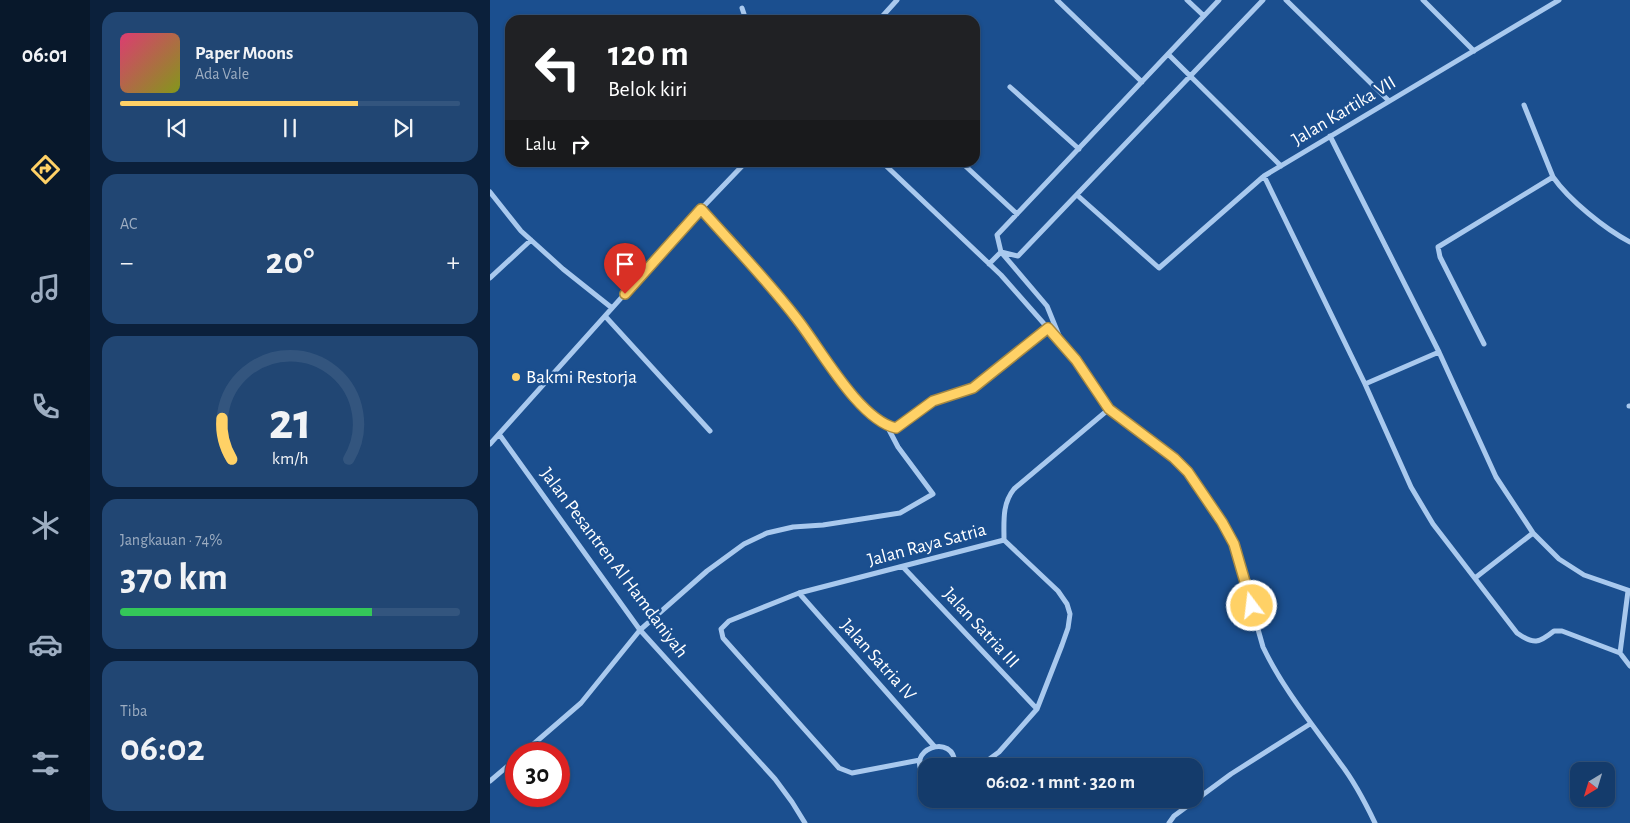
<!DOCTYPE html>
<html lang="id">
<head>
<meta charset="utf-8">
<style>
  body { margin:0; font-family:"Alegreya Sans",sans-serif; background:#214673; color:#f1f3f6; height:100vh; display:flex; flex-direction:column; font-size:19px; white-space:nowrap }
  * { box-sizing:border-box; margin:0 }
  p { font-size:16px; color:#9dadc1 }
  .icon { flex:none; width:28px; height:28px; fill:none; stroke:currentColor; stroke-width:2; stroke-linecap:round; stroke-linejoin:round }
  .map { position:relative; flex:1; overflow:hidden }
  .details { display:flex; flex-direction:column; gap:12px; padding:12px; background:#0b203b; width:400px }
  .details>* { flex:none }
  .top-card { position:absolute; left:15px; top:15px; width:475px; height:152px; border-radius:15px; box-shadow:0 1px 4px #0004,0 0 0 1px #33557e; background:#202124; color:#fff; overflow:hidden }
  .needle { width:32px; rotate:218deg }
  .fabs { position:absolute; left:1080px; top:762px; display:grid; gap:10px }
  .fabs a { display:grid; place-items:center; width:45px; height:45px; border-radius:10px; background:#143b6b; box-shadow:0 1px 4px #0004,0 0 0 1px #33557e; font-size:25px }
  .speed { position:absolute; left:15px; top:742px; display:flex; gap:10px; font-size:25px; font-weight:700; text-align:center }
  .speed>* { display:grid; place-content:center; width:65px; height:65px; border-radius:50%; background:#143b6b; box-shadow:0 1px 4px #0004,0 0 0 1px #33557e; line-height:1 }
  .speed .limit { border:8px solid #d22; background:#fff; color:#111 }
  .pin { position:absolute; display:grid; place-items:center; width:42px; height:42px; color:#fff; margin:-51px -21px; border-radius:50% 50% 50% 0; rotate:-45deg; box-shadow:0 0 5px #0007 }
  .pin .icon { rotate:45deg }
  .me { position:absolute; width:55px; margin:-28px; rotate:345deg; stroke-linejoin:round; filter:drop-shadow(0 0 4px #0008) }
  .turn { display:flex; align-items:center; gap:18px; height:105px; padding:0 20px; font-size:22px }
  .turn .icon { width:65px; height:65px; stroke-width:2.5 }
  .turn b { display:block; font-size:35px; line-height:42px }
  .then { display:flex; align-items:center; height:48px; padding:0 20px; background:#0003; gap:10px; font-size:19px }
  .big { font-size:38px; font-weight:600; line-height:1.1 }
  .details .widget { flex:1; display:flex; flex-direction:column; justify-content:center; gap:8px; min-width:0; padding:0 18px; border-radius:15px; background:#214673 }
  .details .dial { align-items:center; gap:0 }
  .dial svg { height:130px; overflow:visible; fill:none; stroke:#33557e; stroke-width:7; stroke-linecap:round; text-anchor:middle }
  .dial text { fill:#f1f3f6; stroke:none }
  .song { display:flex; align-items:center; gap:15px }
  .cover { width:60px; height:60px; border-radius:8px; background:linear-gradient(135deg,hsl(340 70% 55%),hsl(70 70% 35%)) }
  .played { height:5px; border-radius:2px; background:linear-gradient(90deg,#ffd166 70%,#33557e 70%) }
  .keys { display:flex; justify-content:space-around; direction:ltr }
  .heat { display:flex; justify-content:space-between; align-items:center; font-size:28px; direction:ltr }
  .charge { height:8px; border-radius:4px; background:linear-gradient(90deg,#34c759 74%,#33557e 0) }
  .trip { position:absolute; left:428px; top:758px; width:285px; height:50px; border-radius:15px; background:#143b6b; box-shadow:0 1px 4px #0004,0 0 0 1px #33557e; font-weight:600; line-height:50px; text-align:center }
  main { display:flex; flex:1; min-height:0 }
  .tabs { display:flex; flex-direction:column; width:90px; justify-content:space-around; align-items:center; background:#08182b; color:#9dadc1 }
  .tabs .icon { width:35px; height:35px }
  .tabs .on { color:#ffd166 }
  .tabs b { font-size:22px; color:#f1f3f6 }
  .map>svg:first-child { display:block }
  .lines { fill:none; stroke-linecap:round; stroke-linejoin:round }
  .minor { stroke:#a9c9ee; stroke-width:5 }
  .route-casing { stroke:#a68842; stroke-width:12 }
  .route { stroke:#ffd166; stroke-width:9 }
  .poi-dot { fill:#ffd166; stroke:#1b4f8f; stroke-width:2 }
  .labels { text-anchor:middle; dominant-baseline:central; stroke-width:5; stroke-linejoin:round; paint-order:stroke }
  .street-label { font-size:19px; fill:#fff; stroke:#1b4f8f }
  .poi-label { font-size:19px; fill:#fff; stroke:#1b4f8f; text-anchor:start }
</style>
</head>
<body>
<main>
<nav class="tabs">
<b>06:01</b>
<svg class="icon on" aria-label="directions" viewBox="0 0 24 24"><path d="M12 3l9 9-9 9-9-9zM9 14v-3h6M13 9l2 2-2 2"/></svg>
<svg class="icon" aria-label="music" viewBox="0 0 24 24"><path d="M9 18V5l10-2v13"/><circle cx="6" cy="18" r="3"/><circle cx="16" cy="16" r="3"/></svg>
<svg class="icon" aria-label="phone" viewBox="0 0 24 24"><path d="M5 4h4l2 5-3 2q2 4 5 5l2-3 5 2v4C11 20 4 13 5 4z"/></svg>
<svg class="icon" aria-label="climate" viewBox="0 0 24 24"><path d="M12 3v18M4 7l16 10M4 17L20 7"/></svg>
<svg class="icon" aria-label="car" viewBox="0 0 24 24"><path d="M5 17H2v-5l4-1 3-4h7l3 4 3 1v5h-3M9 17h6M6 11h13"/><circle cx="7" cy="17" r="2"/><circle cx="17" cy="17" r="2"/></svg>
<svg class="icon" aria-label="filters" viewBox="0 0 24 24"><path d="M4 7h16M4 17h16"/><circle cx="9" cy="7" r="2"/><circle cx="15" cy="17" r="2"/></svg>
</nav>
<section class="details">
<div class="widget">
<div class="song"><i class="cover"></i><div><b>Paper Moons</b><p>Ada Vale</p></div></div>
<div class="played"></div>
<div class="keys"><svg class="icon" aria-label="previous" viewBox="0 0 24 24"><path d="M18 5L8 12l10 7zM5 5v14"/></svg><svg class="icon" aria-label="pause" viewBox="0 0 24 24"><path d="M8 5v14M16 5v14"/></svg><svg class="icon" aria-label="next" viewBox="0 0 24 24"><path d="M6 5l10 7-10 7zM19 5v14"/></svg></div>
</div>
<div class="widget"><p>AC</p>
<div class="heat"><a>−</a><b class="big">20°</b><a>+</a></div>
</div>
<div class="widget dial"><svg viewBox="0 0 100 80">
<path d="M14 69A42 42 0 1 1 86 69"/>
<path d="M14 69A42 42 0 0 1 8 44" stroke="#ffd166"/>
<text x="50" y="56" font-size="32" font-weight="700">21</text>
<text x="50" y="72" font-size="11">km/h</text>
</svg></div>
<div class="widget"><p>Jangkauan · 74%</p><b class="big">370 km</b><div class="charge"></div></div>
<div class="widget"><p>Tiba</p><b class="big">06:02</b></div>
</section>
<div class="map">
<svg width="1140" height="823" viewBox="0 0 1140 823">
  <rect width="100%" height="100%" fill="#1b4f8f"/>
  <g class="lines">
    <path class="minor" d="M 567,0 L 652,82
      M 697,0 L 714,16
      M 796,0 L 899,101
      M 933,0 L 984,51
      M 252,8 L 256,20
      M 389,20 L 407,0
      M 678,54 L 791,166
      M 520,87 L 589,149
      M 1034,105 L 1063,177 C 1079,200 1115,229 1140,242
      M 840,136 L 949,352 L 1006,477 L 1043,533 L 1069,559 L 1094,575 L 1140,591
      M 392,162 L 511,275 L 586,360 L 619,409 L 684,457 L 698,472 L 733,522 L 744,544 L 773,647 C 793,689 823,725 850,763 C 864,781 875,802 885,823
      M 471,162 L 527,214
      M 774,176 L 875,384 L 921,487 L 943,524 L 1027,633 C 1044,645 1049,643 1064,631 L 1072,631 L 1130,653 L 1140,666
      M 0,192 L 31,231 L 73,269 L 122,308
      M 587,195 L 669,268 L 774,176 L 1069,0
      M 211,209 C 243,245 277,280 307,318 C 330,348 369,420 406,428 L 443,401 L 483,388 L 558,328
      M 511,252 L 528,256 L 773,0
      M 499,264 L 511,252
      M 0,278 L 41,240
      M 115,316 L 220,431
      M 570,338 L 557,306 L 511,252 L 507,235 L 729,0
      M 994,344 L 950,257 L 948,247 L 1063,177
      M 875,384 L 949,352
      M 1139,406 L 1140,406
      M 9,434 L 150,630 L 285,779 L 302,802 L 315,823
      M 0,444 L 211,209 L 256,162
      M 413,567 L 547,709
      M 985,578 L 1043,533
      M 309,593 L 444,746
      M 1130,653 L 1138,591
      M 32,754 L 91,703 L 150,630 L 217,571 L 254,544 L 277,533 L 303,527 L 333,525 L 410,513 L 443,494 L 408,447 L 397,426
      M 430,760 L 362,773 L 349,768 L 233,638 L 231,629 L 239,621 L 309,593 L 514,540 C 514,521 512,504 524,489 L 619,409
      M 490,766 L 509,752 L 547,709 L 572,645 L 578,628 L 580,614 L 577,604 L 568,591 L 514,540
      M 436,777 C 411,750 466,730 465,766
      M 0,781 L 26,759
      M 679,823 L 684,816 L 741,774 L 820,724"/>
  </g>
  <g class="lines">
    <defs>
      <path id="route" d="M 135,294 L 211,209 C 243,245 277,280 307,319 C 330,348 369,420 406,428 L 443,401 L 483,388 L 558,328 L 586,360 L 619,409 L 684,458 L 698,472 L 732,522 L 744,544 L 762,606"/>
    </defs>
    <use href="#route" class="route-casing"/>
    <use href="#route" class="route"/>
  </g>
  <circle class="poi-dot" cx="26" cy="377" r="5"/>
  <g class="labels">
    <g class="street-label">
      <text transform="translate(854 111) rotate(-31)">Jalan Kartika VII</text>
      <text transform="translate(437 545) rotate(-15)">Jalan Raya Satria</text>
      <text transform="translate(124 563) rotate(53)">Jalan Pesantren Al Hamdaniyah</text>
      <text transform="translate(491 628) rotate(47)">Jalan Satria III</text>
      <text transform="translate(388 660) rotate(48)">Jalan Satria IV</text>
    </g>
    <g class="poi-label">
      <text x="36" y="377">Bakmi Restorja</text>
    </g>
  </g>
</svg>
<div class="fabs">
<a><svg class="needle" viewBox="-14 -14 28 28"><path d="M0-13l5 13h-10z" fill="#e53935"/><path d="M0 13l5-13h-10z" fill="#9dadc1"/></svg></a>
</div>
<div class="speed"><div class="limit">30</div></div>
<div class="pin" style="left:135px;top:294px;background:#d93025"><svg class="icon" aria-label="arrive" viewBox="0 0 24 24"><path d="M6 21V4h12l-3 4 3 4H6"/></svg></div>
<svg class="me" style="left:762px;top:606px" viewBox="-20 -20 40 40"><circle r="17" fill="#ffd166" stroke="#fff" stroke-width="3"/><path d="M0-11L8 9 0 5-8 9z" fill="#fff"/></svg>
<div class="trip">06:02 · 1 mnt · 320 m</div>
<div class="top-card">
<div class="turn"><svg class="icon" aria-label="left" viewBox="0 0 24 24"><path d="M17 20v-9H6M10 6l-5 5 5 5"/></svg><div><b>120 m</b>Belok kiri</div></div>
<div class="then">Lalu<svg class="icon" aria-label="right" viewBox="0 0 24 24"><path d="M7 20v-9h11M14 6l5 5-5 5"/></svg></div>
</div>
</div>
</main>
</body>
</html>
